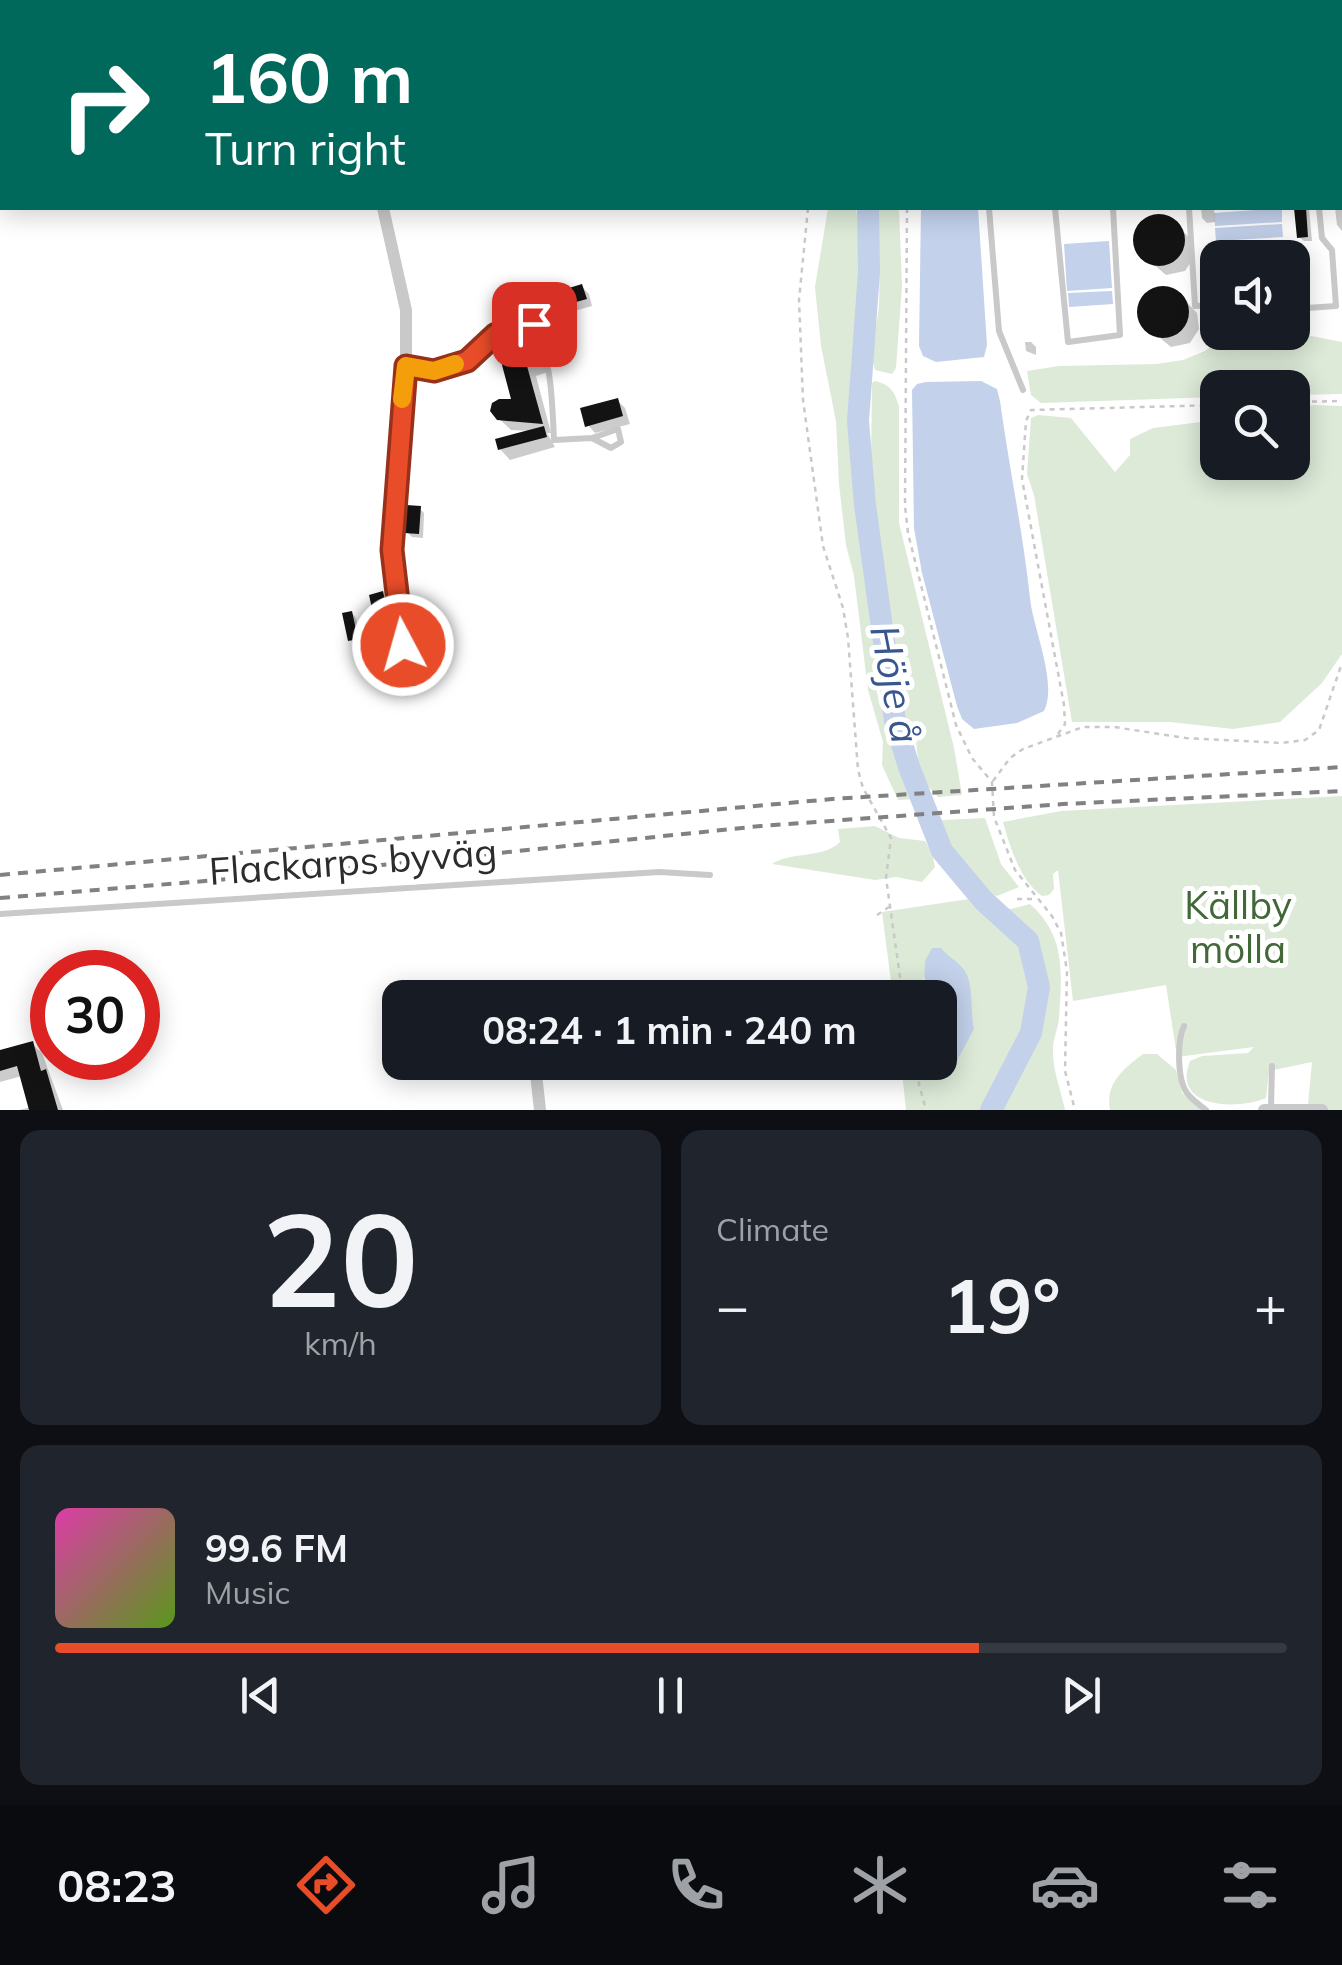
<!DOCTYPE html>
<html lang="en">
<head>
<meta charset="utf-8">
<style>
  body { margin:0; font-family:Mulish,sans-serif; background:#20242c; color:#f1f3f6; height:100vh; display:flex; flex-direction:column; font-size:38px; white-space:nowrap }
  * { box-sizing:border-box; margin:0 }
  p { font-size:32px; color:#9ea1a6 }
  .icon { flex:none; width:55px; height:55px; fill:none; stroke:currentColor; stroke-width:2; stroke-linecap:round; stroke-linejoin:round }
  .map { position:relative; height:1110px; overflow:hidden }
  .drawer { display:flex; flex-direction:column; gap:20px; padding:20px; background:#0d0f14; flex:1 }
  .drawer>* { flex:none }
  .banner { position:absolute; left:0px; top:0px; width:1342px; height:210px; box-shadow:0 5px 25px #0003; background:#00695c; color:#fff; overflow:hidden }
  .tools { position:absolute; left:1200px; top:240px; display:grid; gap:20px }
  .tools a { display:grid; place-items:center; width:110px; height:110px; border-radius:20px; background:#171b24; box-shadow:0 5px 25px #0003; font-size:50px }
  .speed { position:absolute; left:30px; top:950px; display:flex; gap:20px; font-size:50px; font-weight:700; text-align:center }
  .speed>* { display:grid; place-content:center; width:130px; height:130px; border-radius:50%; background:#171b24; box-shadow:0 5px 25px #0003; line-height:1 }
  .speed .limit { border:15px solid #d22; background:#fff; color:#111 }
  .pin { position:absolute; display:grid; place-items:center; width:85px; height:85px; color:#fff; margin:-42px; border-radius:20px; box-shadow:0 5px 15px #0006 }
  .me { position:absolute; width:110px; margin:-55px; rotate:354deg; stroke-linejoin:round; filter:drop-shadow(0 0 8px #0008) }
  .turn { display:flex; align-items:center; gap:35px; height:210px; padding:0 40px; font-size:45px }
  .turn .icon { width:130px; height:130px; stroke-width:2.5 }
  .turn b { display:block; font-size:70px; line-height:85px }
  .big { font-size:75px; font-weight:700; line-height:1.1 }
  .drawer .tile { flex:1; display:flex; flex-direction:column; justify-content:center; gap:15px; min-width:0; padding:0 35px; border-radius:20px; background:#20242c }
  .drawer .dial { align-items:center; gap:0 }
  .dial b { font-size:130px; line-height:1 }
  .song { display:flex; align-items:center; gap:30px }
  .cover { width:120px; height:120px; border-radius:15px; background:linear-gradient(135deg,hsl(320 70% 55%),hsl(90 70% 35%)) }
  .played { height:10px; border-radius:5px; background:linear-gradient(90deg,#e94c28 75%,#363941 75%) }
  .keys { display:flex; justify-content:space-around; direction:ltr }
  .heat { display:flex; justify-content:space-between; align-items:center; font-size:55px; direction:ltr }
  .drawer .tiles { flex:1; display:grid; gap:20px; grid-template-columns:1fr 1fr }
  .tile:last-child { grid-column:span 2 }
  .trip { position:absolute; left:382px; top:980px; width:575px; height:100px; border-radius:20px; background:#171b24; box-shadow:0 5px 25px #0003; font-weight:700; line-height:100px; text-align:center }
  .dock { display:flex; height:160px; justify-content:space-around; align-items:center; background:#090b0e; color:#9ea1a6 }
  .dock .icon { width:70px; height:70px }
  .dock .on { color:#e94c28 }
  .dock b { font-size:45px; color:#f1f3f6 }
  .map>svg:first-child { display:block }
  .green { fill:#ddead8 }
  .water { fill:#c3d1eb }
  .shadow { fill:#0003 }
  .lines { fill:none; stroke-linecap:round; stroke-linejoin:round }
  .river { stroke:#c3d1eb; stroke-width:22 }
  .building { fill:#131313 }
  .path { stroke:#c9c9c9; stroke-width:2.5; stroke-dasharray:5 5; stroke-linecap:butt }
  .lane { stroke:#c9c9c9; stroke-width:6 }
  .street { stroke:#c9c9c9; stroke-width:12 }
  .rail { stroke:#818181; stroke-width:4; stroke-dasharray:10 8; stroke-linecap:butt }
  .route-casing { stroke:#97311a; stroke-width:25 }
  .route { stroke:#e94c28; stroke-width:18 }
  .slow { stroke:#f59e0b; stroke-width:18 }
  .labels { text-anchor:middle; dominant-baseline:central; stroke-width:10; stroke-linejoin:round; paint-order:stroke }
  .street-label { font-size:38px; fill:#2c2c2c; stroke:#fff }
  .park-label { font-size:38px; fill:#426839; stroke:#fff }
  .water-label { font-size:40px; font-style:italic; fill:#39578f; stroke:#fff }
</style>
</head>
<body>
<div class="map">
<svg width="1342" height="1110" viewBox="0 0 1342 1110">
  <rect width="100%" height="100%" fill="#fff"/>
  <path class="green" d="M 828,208 L 856,208 L 862,260 L 854,349 L 853,414 L 858,524 L 874,612 L 877,693 L 916,799 L 898,800 L 882,765 L 883,742 L 868,690 L 854,576 L 846,545 L 839,484 L 836,421 L 821,346 L 815,287 Z
    M 876,208 L 899,208 L 902,286 L 896,368 L 892,374 L 875,370 C 868,348 877,328 879,306 C 880,273 879,240 876,208 Z
    M 1296,333 L 1342,342 L 1342,394 L 1293,395 L 1292,388 L 1218,388 L 1217,397 L 1041,403 L 1031,395 L 1027,371 L 1059,366 L 1156,364 L 1183,360 L 1205,351 L 1220,340 Z
    M 875,381 C 891,385 894,391 899,406 L 899,523 L 954,748 L 962,795 L 938,797 L 920,778 L 916,742 L 902,716 L 895,684 L 893,643 L 875,526 L 871,461 L 872,383 Z
    M 1313,405 L 1342,406 L 1342,654 L 1322,683 L 1280,722 L 1233,729 L 1170,722 L 1072,722 L 1034,495 L 1027,474 L 1031,418 L 1038,415 L 1071,418 L 1115,472 L 1130,455 L 1130,439 L 1153,428 L 1217,420 L 1218,462 L 1292,462 L 1293,409 Z
    M 1342,796 L 1342,1110 L 1302,1110 L 1308,1104 L 1312,1062 L 1269,1071 L 1266,1098 C 1237,1110 1171,1109 1190,1061 L 1202,1056 L 1248,1053 L 1254,1047 L 1177,1057 L 1166,985 L 1073,1001 L 1058,870 L 1053,874 L 1054,889 L 1049,895 L 1042,896 C 1020,880 1010,847 1003,822 L 1061,811 Z
    M 985,818 L 1001,864 L 1019,887 L 997,896 L 984,892 L 939,831 L 939,823 L 943,820 Z
    M 875,826 L 899,838 L 925,841 L 932,853 L 935,867 L 922,882 L 896,877 L 875,880 L 772,864 C 792,851 823,859 840,842 L 838,829 Z
    M 969,899 C 981,908 995,917 1006,927 C 1064,982 1009,1054 983,1110 L 906,1110 L 901,1063 L 938,1063 L 937,1069 L 967,1041 L 974,1029 C 968,1003 972,976 949,958 L 923,979 L 924,997 L 893,997 L 882,912 Z
    M 1030,904 C 1066,936 1062,973 1059,1018 C 1058,1029 1053,1039 1053,1049 C 1052,1068 1061,1091 1065,1110 L 998,1110 C 1017,1061 1065,1009 1040,954 C 1031,935 1017,925 1007,910 Z
    M 1143,1054 L 1157,1054 L 1176,1070 L 1182,1093 L 1201,1110 L 1110,1110 C 1105,1084 1123,1069 1143,1054 Z"/>
  <path class="water" d="M 921,208 L 978,208 L 987,345 L 984,357 L 936,362 L 923,356 L 919,346 Z
    M 1282,208 L 1282,222 L 1215,226 L 1214,213 Z
    M 1282,224 L 1283,237 L 1216,241 L 1215,228 Z
    M 1109,241 L 1112,288 L 1067,291 L 1064,244 Z
    M 1112,291 L 1113,304 L 1069,307 L 1068,293 Z
    M 981,381 L 997,389 L 1000,401 C 1009,467 1023,532 1030,598 C 1033,629 1058,683 1044,711 L 1017,723 L 974,729 L 962,719 L 957,706 L 922,573 L 914,528 L 912,390 L 917,384 L 926,382 Z
    M 932,948 L 941,948 C 947,956 960,963 965,971 C 974,986 970,1011 974,1029 L 951,1072 L 936,1069 L 942,1049 L 940,998 L 924,997 L 925,961 Z"/>
  <path class="shadow" d="M 1340,190 L 1342,190 L 1342,231 L 1337,225 L 1335,208 L 1340,208 Z
    M 1201,208 L 1214,208 L 1215,222 L 1207,223 L 1202,218 Z
    M 1297,208 L 1309,208 L 1312,241 L 1304,241 L 1299,237 Z
    M 1158,216 L 1175,222 L 1192,241 L 1194,257 L 1185,271 L 1166,275 L 1140,253 L 1136,239 L 1143,223 Z
    M 539,287 L 547,297 L 582,287 L 589,294 L 592,306 L 512,328 L 505,321 Z
    M 1163,288 L 1179,294 L 1197,313 L 1199,329 L 1190,343 L 1171,347 L 1144,325 L 1140,311 L 1147,294 Z
    M 531,339 L 541,350 L 548,372 L 536,376 L 551,433 L 547,433 L 555,447 L 510,460 L 500,449 L 531,431 L 511,430 L 494,414 L 514,401 Z
    M 1025,342 L 1031,342 L 1036,347 L 1036,355 L 1026,351 Z
    M 617,400 L 625,408 L 630,424 L 595,433 L 588,425 Z
    M 419,508 L 424,513 L 423,538 L 412,537 L 407,532 Z
    M 382,594 L 387,599 L 395,637 L 385,639 L 381,635 Z
    M 352,613 L 356,618 L 362,643 L 355,644 L 350,640 Z
    M 32,1044 L 42,1053 L 63,1110 L 19,1110 L 31,1107 L 22,1076 L 0,1082 L 0,1052 Z
    M 452,1062 L 464,1062 L 467,1071 L 459,1074 Z"/>
  <g class="lines">
    <path class="river" d="M 881,2 L 881,0
      M 868,208 L 869,272 L 858,421 L 865,505 L 895,721 L 909,767 L 942,851 L 983,900 L 1028,941 L 1039,987 L 1031,1033 L 991,1110"/>
  </g>
  <path class="building" d="M 1294,208 L 1306,208 L 1308,237 L 1297,238 Z
    M1133 240a26 26 0 1 1 52 0a26 26 0 1 1-52 0Z
    M 539,284 L 543,296 L 582,284 L 587,299 L 503,322 L 495,296 Z
    M1137 312a26 26 0 1 1 52 0a26 26 0 1 1-52 0Z
    M 532,337 L 540,362 L 527,366 L 543,424 L 497,420 L 490,411 L 492,403 L 499,399 L 511,399 L 497,346 Z
    M 618,398 L 623,416 L 585,427 L 580,408 Z
    M 544,426 L 547,437 L 498,450 L 495,439 Z
    M 406,505 L 421,506 L 419,534 L 404,533 Z
    M 383,591 L 392,633 L 378,636 L 369,595 Z
    M 352,611 L 358,639 L 348,641 L 342,613 Z
    M 33,1041 L 41,1071 L 46,1069 L 58,1110 L 29,1110 L 17,1066 L 0,1071 L 0,1050 Z"/>
  <g class="lines">
    <path class="path" d="M 828,2 L 828,0
      M 922,2 L 922,0
      M 808,208 L 799,300 L 803,400 L 823,546 L 843,608 L 848,638 L 858,770 L 863,788 L 891,838 L 886,878 L 903,998
      M 907,208 L 905,506 L 908,533 L 956,725 L 972,758 L 992,782 L 994,817 L 1015,870 L 1052,916 L 1061,933 L 1067,971 L 1065,1071 L 1075,1110
      M 1292,402 L 1342,401
      M 1058,734 L 1065,724 L 1064,705 L 1022,479 L 1026,421 L 1031,410 L 1218,405
      M 993,781 L 1010,758 L 1023,749 L 1083,727 L 1114,727 L 1186,738 L 1281,743 L 1305,740 L 1319,730 L 1342,663
      M 1017,899 L 1034,899
      M 877,915 L 889,907
      M 913,1062 L 926,1110"/>
    <path class="lane" d="M 1110,2 L 1110,0
      M 1190,2 L 1190,0
      M 1340,42 L 1342,39
      M 1340,86 L 1342,86
      M 989,208 L 999,331 L 1023,390
      M 1055,208 L 1068,342 L 1120,335 L 1113,208
      M 1189,208 L 1195,306 L 1218,305
      M 1292,309 L 1336,306 L 1332,250 L 1322,238 L 1319,208
      M 407,367 L 434,371 L 467,361 L 496,334 L 534,324 C 552,362 552,399 554,440 L 592,438 L 611,448 L 621,442 L 618,429 L 592,438
      M 0,914 L 659,872 L 710,875
      M 1184,1026 C 1177,1041 1177,1079 1187,1093 C 1192,1100 1200,1105 1206,1110
      M 1271,1108 L 1272,1066"/>
    <path class="street" d="M 331,0 L 332,2
      M 383,208 L 406,310 L 406,366 L 392,550 L 403,645
      M 536,1074 L 540,1110
      M 1264,1110 L 1322,1110"/>
    <path class="rail" d="M 0,875 L 832,799 L 1342,767
      M 0,898 L 314,872 L 761,826 L 1063,804 L 1342,791"/>
  </g>
  <g class="lines">
    <defs>
      <path id="route" d="M 403,645 L 392,550 L 406,366 L 434,371 L 467,361 L 496,334 L 534,324"/>
    </defs>
    <use href="#route" class="route-casing"/>
    <use href="#route" class="route"/>
    <path class="slow" d="M 402,399 L 406,366 L 434,371 L 455,364"/>
  </g>
  <g class="labels">
    <g class="street-label">
      <text transform="translate(353 861) rotate(-4)">Flackarps byväg</text>
    </g>
    <g class="park-label">
      <text x="1238" y="905">Källby<tspan x="1238" dy="44">mölla</tspan></text>
    </g>
    <g class="water-label">
      <text transform="translate(896 684) rotate(79)">Höje å</text>
    </g>
  </g>
</svg>
<div class="tools">
<a><svg class="icon" aria-label="sound" viewBox="0 0 24 24"><path d="M4 9h4l5-4v14l-5-4H4zM17 9q2 3 0 6"/></svg></a>
<a><svg class="icon" aria-label="search" viewBox="0 0 24 24"><circle cx="10" cy="10" r="6"/><path d="M15 15l6 6"/></svg></a>
</div>
<div class="speed"><div class="limit">30</div></div>
<div class="pin" style="left:534px;top:324px;background:#d93025"><svg class="icon" aria-label="arrive" viewBox="0 0 24 24"><path d="M6 21V4h12l-3 4 3 4H6"/></svg></div>
<svg class="me" style="left:403px;top:645px" viewBox="-20 -20 40 40"><circle r="17" fill="#e94c28" stroke="#fff" stroke-width="3"/><path d="M0-11L8 9 0 5-8 9z" fill="#fff"/></svg>
<div class="trip">08:24 · 1 min · 240 m</div>
<div class="banner">
<div class="turn"><svg class="icon" aria-label="right" viewBox="0 0 24 24"><path d="M7 20v-9h11M14 6l5 5-5 5"/></svg><div><b>160 m</b>Turn right</div></div>
</div>
</div>
<section class="drawer">
<div class="tiles">
<div class="tile dial"><b>20</b><p>km/h</p></div>
<div class="tile"><p>Climate</p>
<div class="heat"><a>−</a><b class="big">19°</b><a>+</a></div>
</div>
<div class="tile">
<div class="song"><i class="cover"></i><div><b>99.6 FM</b><p>Music</p></div></div>
<div class="played"></div>
<div class="keys"><svg class="icon" aria-label="previous" viewBox="0 0 24 24"><path d="M18 5L8 12l10 7zM5 5v14"/></svg><svg class="icon" aria-label="pause" viewBox="0 0 24 24"><path d="M8 5v14M16 5v14"/></svg><svg class="icon" aria-label="next" viewBox="0 0 24 24"><path d="M6 5l10 7-10 7zM19 5v14"/></svg></div>
</div>
</div>
</section>
<nav class="dock">
<b>08:23</b>
<svg class="icon on" aria-label="directions" viewBox="0 0 24 24"><path d="M12 3l9 9-9 9-9-9zM9 14v-3h6M13 9l2 2-2 2"/></svg>
<svg class="icon" aria-label="music" viewBox="0 0 24 24"><path d="M9 18V5l10-2v13"/><circle cx="6" cy="18" r="3"/><circle cx="16" cy="16" r="3"/></svg>
<svg class="icon" aria-label="phone" viewBox="0 0 24 24"><path d="M5 4h4l2 5-3 2q2 4 5 5l2-3 5 2v4C11 20 4 13 5 4z"/></svg>
<svg class="icon" aria-label="climate" viewBox="0 0 24 24"><path d="M12 3v18M4 7l16 10M4 17L20 7"/></svg>
<svg class="icon" aria-label="car" viewBox="0 0 24 24"><path d="M5 17H2v-5l4-1 3-4h7l3 4 3 1v5h-3M9 17h6M6 11h13"/><circle cx="7" cy="17" r="2"/><circle cx="17" cy="17" r="2"/></svg>
<svg class="icon" aria-label="filters" viewBox="0 0 24 24"><path d="M4 7h16M4 17h16"/><circle cx="9" cy="7" r="2"/><circle cx="15" cy="17" r="2"/></svg>
</nav>
</body>
</html>
